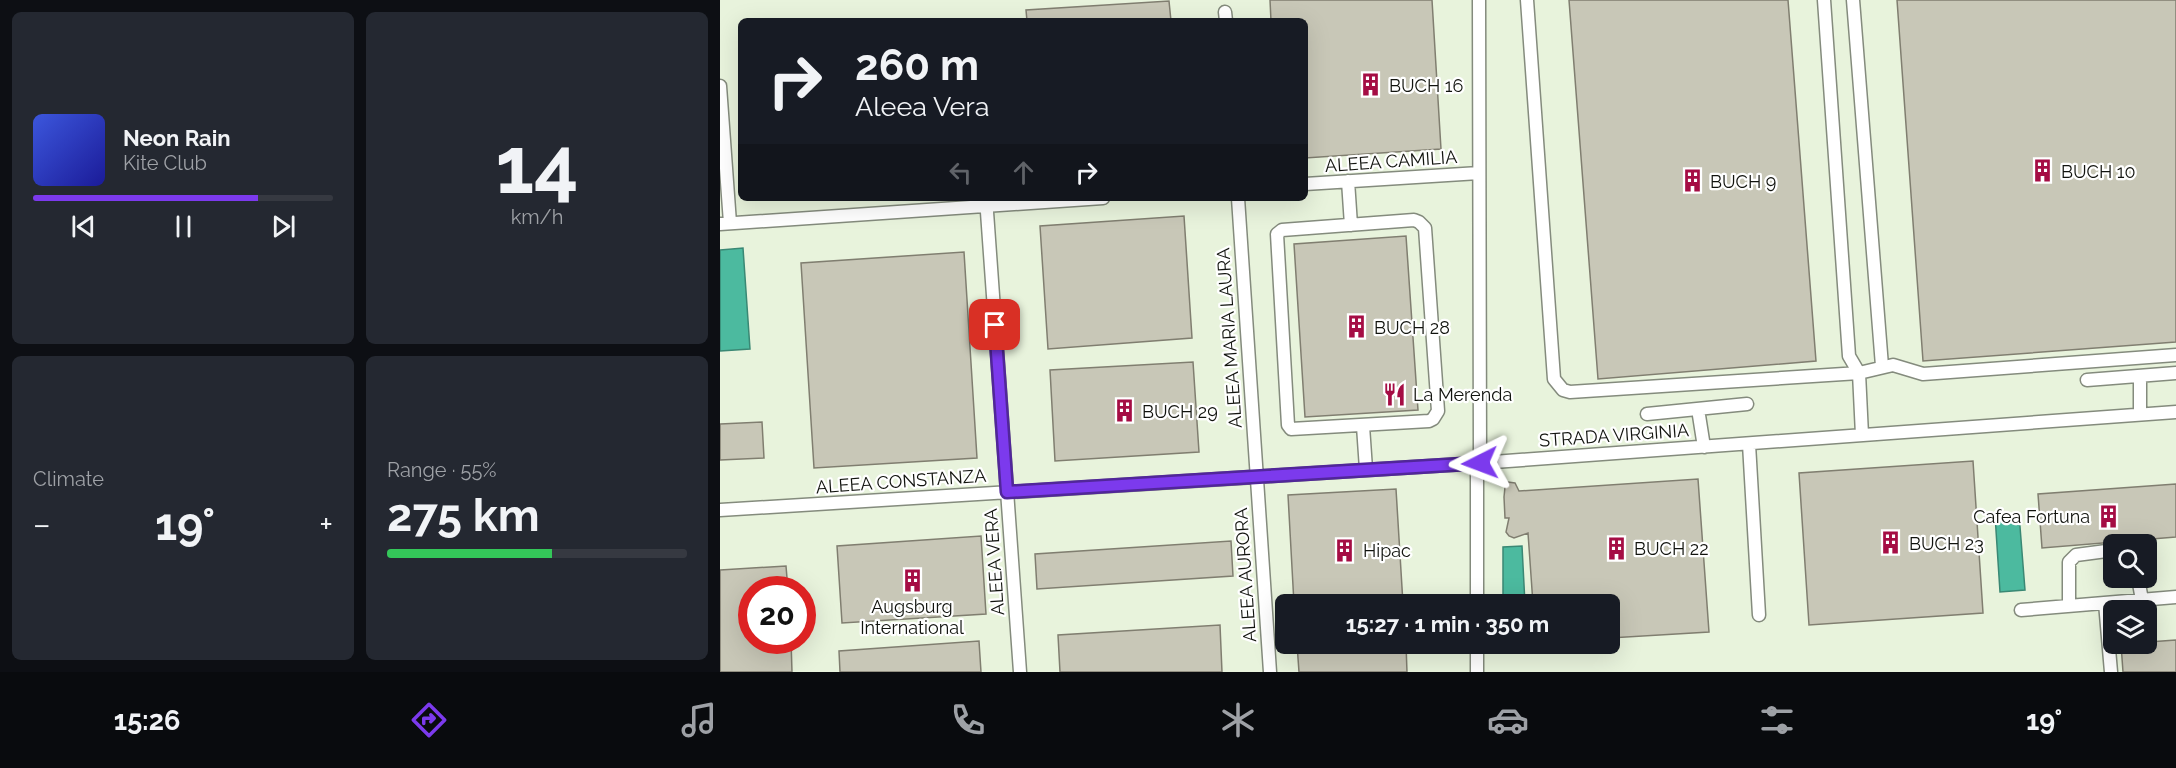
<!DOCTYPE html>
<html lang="en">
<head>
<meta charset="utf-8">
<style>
  body { margin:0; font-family:Raleway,sans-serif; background:#242831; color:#f1f3f6; height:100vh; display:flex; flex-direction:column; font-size:22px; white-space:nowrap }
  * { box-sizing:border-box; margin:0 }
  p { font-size:20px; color:#9ea1a6 }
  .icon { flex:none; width:33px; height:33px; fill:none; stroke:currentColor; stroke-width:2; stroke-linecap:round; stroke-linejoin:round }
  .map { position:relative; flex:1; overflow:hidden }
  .side { display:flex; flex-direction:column; gap:12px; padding:12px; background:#0d0f14; width:720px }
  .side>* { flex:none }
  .banner { position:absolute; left:18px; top:18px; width:570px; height:183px; border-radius:9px; box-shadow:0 6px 24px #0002; background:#171b24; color:#f1f3f6; overflow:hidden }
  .tools { position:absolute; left:1383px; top:534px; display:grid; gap:12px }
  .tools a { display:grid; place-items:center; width:54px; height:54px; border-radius:9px; background:#171b24; box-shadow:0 6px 24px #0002; font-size:30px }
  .speed { position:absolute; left:18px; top:576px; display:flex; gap:12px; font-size:30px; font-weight:700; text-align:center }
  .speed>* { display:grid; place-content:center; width:78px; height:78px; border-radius:50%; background:#171b24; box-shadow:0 6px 24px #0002; line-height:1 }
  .speed .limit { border:9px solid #d22; background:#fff; color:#111 }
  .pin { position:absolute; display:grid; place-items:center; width:51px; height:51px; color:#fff; margin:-26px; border-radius:12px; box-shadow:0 3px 9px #0006 }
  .me { position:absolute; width:66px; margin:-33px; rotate:267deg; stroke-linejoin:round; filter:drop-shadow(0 0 4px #0008) }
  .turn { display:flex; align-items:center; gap:21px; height:126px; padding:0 18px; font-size:27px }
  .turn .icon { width:78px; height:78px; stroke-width:2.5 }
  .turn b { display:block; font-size:42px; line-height:51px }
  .lanes { display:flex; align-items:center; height:57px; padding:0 18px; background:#0003; justify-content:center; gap:30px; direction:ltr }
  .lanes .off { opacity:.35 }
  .big { font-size:45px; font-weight:700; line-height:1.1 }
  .side .card { flex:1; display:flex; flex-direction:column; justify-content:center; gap:9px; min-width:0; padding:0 21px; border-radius:9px; background:#242831 }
  .side .dial { align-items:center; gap:0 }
  .dial b { font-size:78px; line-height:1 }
  .song { display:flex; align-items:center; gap:18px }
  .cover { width:72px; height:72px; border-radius:9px; background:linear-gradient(135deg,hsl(230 70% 55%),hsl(240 70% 35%)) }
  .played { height:6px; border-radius:3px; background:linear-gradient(90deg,#7c3aed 75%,#363941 75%) }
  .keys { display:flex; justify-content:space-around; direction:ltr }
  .heat { display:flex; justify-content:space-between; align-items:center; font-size:33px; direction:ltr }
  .charge { height:9px; border-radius:4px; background:linear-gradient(90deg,#34c759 55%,#363941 0) }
  .side .tiles { flex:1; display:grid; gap:12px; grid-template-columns:repeat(2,1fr) }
  .trip { position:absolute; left:555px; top:594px; width:345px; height:60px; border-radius:9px; background:#171b24; box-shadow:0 6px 24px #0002; font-weight:700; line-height:60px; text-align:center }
  .tab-bar { display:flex; height:96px; justify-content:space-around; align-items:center; background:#090b0e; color:#9ea1a6 }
  .tab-bar .icon { width:42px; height:42px }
  .tab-bar .current { color:#7c3aed }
  .tab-bar b { font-size:27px; color:#f1f3f6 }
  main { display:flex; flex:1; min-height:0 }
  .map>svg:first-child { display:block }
  .built { fill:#e8f3dc; fill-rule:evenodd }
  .water { fill:#4cba9f; stroke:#3a8874; stroke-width:1.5 }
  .building { fill:#c8c7b7; stroke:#807e70; stroke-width:1.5 }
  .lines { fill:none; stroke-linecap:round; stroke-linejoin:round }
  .minor-casing { stroke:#848b7d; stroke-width:15 }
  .minor { stroke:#fff; stroke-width:12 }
  .route-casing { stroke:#51269a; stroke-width:15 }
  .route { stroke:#7c3aed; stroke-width:10 }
  .labels { text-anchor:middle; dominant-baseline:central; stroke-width:4.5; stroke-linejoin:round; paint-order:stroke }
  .poi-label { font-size:18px; fill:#11130e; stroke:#fff; text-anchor:start }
  .street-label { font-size:18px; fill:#11130e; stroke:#fff }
</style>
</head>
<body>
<main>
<section class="side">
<div class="tiles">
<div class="card">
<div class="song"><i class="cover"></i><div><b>Neon Rain</b><p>Kite Club</p></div></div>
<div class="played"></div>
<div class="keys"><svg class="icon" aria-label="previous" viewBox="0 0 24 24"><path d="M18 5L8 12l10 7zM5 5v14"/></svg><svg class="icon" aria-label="pause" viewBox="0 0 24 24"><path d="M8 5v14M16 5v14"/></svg><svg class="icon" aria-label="next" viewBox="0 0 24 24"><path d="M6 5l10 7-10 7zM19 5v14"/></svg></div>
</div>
<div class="card dial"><b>14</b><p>km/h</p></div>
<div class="card"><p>Climate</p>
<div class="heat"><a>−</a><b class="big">19°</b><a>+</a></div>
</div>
<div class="card"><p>Range · 55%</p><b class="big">275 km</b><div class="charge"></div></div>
</div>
</section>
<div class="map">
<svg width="1456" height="672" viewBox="0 0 1456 672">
  <rect width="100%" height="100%" fill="#f5fcec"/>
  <path class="built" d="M 0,0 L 1456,0 L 1456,672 L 0,672 ZM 21,21 L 585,21 L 585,198 L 21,198 ZM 1394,544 L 1426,544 L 1426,578 L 1394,578 ZM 32,590 L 82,590 L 82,640 L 32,640 ZM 566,604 L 890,604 L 890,644 L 566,644 ZM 1394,610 L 1426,610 L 1426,644 L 1394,644 Z"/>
  <path class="water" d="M 23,248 L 30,349 L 0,351 L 0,250 Z
    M 1299,514 L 1305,590 L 1280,592 L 1275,515 Z
    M 802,546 L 805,604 L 783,604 L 783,547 Z"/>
  <path class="building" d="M 550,0 L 712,0 L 721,149 L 585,158 L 585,21 L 551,21 Z
    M 849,0 L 1068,0 L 1096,361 L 878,379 Z
    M 1177,0 L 1456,0 L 1456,342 L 1203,361 Z
    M 449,1 L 451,21 L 307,21 L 306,10 Z
    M 464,216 L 472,338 L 328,349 L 320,226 Z
    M 686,236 L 698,410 L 585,417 L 574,244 Z
    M 244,252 L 257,458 L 94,468 L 81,263 Z
    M 473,362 L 479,452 L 335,461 L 330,370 Z
    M 42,422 L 44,458 L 0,460 L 0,424 Z
    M 1253,461 L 1263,613 L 1089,625 L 1079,473 Z
    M 978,479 L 989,632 L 890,638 L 890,604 L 813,604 L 808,533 L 794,538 L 789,536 L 786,532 L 789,518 L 785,518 L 784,497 L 785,487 L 788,482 L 795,483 L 799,491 Z
    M 1456,484 L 1456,537 L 1322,548 L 1318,494 Z
    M 676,489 L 683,604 L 574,604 L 568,495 Z
    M 261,536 L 266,614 L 122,623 L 117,546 Z
    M 511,541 L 513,576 L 317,589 L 315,554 Z
    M 66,566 L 68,590 L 32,590 L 32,640 L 71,640 L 72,672 L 0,672 L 0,570 Z
    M 500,625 L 502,672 L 340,672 L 338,635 Z
    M 1456,640 L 1456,672 L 1403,672 L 1401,644 Z
    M 259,641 L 261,672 L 120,672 L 119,651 Z
    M 577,644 L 686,644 L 687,672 L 579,672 Z"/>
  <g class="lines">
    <defs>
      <path id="minor" d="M 807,0 L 834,379 L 843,390 L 850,392 L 1139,373 L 1173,365 L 1203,374 L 1456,355
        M 1104,0 L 1129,356 L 1139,373 L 1142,435
        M 1133,0 L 1162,366
        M 505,12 L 506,21
        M 0,86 L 10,223
        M 628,181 L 631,225
        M 585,184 L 759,173
        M 266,198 L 300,672
        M 518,198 L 550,672
        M 694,220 L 699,222 L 705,228 L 718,411 L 713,419 L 709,421 L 571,429 L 568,425 L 557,234 L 562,230 Z
        M 0,224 L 383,198
        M 1420,376 L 1420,414
        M 1367,380 L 1456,373
        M 978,409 L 984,447
        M 927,414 L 1027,404
        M 643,426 L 646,469
        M 1029,444 L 1039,615
        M 0,510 L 760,463 L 1456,412
        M 1418,578 L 1422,600
        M 1385,603 L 1391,672
        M 757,604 L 757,474 L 760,463 L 759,0
        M 1349,606 L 1349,562 L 1356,555 L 1394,550
        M 1301,610 L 1456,597
        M 757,644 L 757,672"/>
    </defs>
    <use href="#minor" class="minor-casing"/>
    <use href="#minor" class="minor"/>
  </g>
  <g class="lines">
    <defs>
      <path id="route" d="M 275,325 L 287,492 L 760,463"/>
    </defs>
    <use href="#route" class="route-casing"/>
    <use href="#route" class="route"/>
  </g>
  <defs>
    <symbol id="building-bare" viewBox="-9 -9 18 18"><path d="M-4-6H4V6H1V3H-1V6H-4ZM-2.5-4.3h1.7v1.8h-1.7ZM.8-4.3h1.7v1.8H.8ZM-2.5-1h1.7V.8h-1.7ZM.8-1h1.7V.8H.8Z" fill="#a50d44" stroke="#fff" stroke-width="2.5" paint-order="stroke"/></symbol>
    <symbol id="restaurant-bare" viewBox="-9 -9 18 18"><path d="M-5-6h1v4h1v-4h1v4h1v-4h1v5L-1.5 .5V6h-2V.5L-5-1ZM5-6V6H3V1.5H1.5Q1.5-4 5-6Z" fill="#a50d44" stroke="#fff" stroke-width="2.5" paint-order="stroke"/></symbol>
  </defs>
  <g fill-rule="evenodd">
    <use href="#building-bare" x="634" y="68" width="33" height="33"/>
    <use href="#building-bare" x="1306" y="154" width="33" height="33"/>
    <use href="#building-bare" x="956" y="164" width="33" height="33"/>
    <use href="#building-bare" x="620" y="310" width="33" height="33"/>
    <use href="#restaurant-bare" x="658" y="378" width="33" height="33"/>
    <use href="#building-bare" x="388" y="394" width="33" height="33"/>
    <use href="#building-bare" x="1372" y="500" width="33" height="33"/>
    <use href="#building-bare" x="1154" y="526" width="33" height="33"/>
    <use href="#building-bare" x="880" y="532" width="33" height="33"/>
    <use href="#building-bare" x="608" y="534" width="33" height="33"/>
    <use href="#building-bare" x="176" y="564" width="33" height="33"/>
  </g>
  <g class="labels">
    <g class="poi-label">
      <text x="669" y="85">BUCH 16</text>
      <text x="1341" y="171">BUCH 10</text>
      <text x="990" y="181">BUCH 9</text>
      <text x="654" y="327">BUCH 28</text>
      <text x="693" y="394">La Merenda</text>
      <text x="422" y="411">BUCH 29</text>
      <text x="1370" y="516" text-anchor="end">Cafea Fortuna</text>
      <text x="1189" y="543">BUCH 23</text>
      <text x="914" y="548">BUCH 22</text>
      <text x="643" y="550">Hipac</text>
      <text x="192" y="606" text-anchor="middle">Augsburg<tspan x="192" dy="21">International</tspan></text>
    </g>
    <g class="street-label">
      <text transform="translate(671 161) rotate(-4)">ALEEA CAMILIA</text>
      <text transform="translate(509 338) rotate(-94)">ALEEA MARIA LAURA</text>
      <text transform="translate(894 435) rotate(-4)">STRADA VIRGINIA</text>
      <text transform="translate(181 481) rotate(-4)">ALEEA CONSTANZA</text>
      <text transform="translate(274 562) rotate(-94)">ALEEA VERA</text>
      <text transform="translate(525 575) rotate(-94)">ALEEA AURORA</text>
    </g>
  </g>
</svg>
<div class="tools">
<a><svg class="icon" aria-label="search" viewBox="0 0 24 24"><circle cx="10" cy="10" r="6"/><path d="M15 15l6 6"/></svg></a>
<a><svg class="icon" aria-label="layers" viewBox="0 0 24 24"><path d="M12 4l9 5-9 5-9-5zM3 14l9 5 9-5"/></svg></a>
</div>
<div class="speed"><div class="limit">20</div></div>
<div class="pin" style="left:275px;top:325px;background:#d93025"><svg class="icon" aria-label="arrive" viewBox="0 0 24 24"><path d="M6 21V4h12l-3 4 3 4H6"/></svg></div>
<svg class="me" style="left:760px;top:463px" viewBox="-20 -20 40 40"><path d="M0-17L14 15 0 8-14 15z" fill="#7c3aed" stroke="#fff" stroke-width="4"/></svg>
<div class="trip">15:27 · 1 min · 350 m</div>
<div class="banner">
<div class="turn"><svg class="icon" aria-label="right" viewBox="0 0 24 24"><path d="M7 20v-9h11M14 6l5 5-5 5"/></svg><div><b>260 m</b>Aleea Vera</div></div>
<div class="lanes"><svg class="icon off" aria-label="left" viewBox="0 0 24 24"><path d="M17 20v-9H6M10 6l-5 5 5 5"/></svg><svg class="icon off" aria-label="ahead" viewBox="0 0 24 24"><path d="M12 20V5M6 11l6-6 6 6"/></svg><svg class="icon" aria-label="right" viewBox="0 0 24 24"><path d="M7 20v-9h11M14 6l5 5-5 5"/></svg></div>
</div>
</div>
</main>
<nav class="tab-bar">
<b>15:26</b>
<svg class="icon current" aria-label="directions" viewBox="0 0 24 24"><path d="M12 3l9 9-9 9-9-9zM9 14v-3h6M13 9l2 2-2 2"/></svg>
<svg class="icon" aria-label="music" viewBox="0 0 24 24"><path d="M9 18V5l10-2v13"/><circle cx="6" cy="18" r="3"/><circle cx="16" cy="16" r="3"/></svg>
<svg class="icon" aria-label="phone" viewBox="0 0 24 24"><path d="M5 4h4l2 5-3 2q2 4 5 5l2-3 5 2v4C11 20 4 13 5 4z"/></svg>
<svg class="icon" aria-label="climate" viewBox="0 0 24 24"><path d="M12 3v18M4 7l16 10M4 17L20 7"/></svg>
<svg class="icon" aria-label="car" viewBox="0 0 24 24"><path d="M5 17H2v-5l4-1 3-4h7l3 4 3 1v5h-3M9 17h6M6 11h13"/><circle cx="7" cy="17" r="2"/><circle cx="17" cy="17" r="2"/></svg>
<svg class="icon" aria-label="filters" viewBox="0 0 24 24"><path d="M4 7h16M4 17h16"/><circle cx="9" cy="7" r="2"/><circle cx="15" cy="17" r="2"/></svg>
<b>19°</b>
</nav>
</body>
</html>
